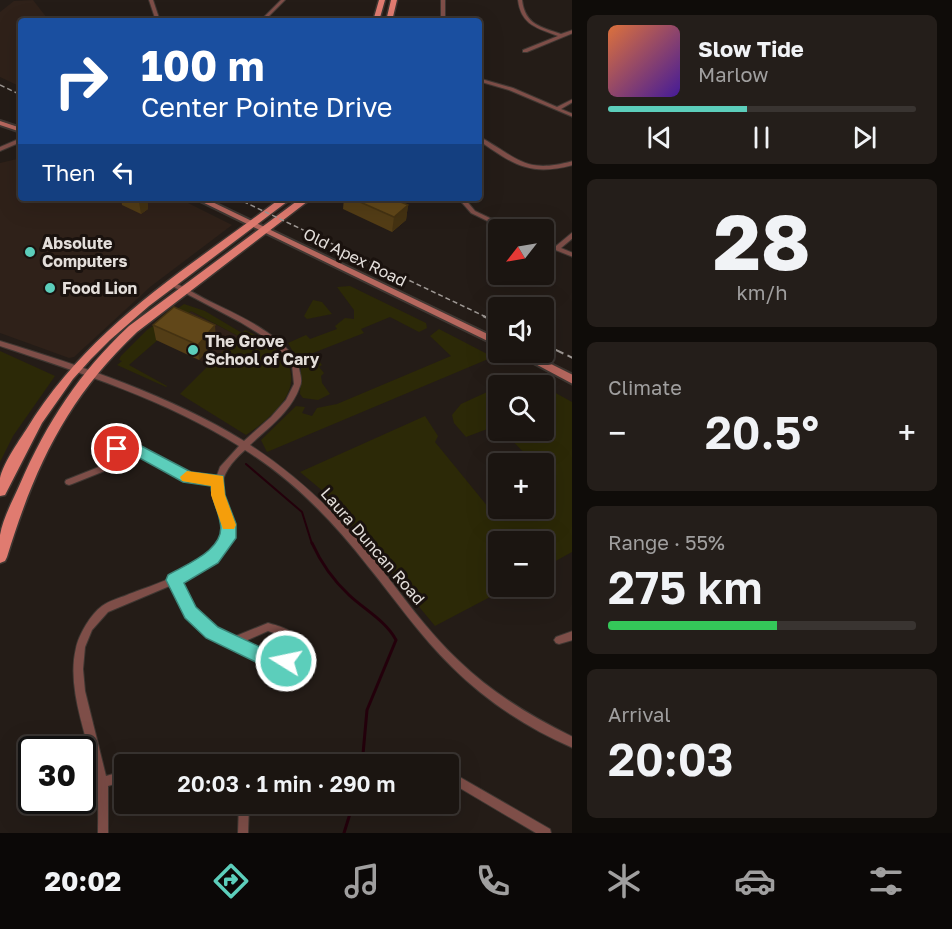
<!DOCTYPE html>
<html lang="en">
<head>
<meta charset="utf-8">
<style>
  body { margin:0; font-family:"Golos Text",sans-serif; background:#241e1a; color:#f1f3f6; height:100vh; display:flex; flex-direction:column; font-size:22px; white-space:nowrap }
  * { box-sizing:border-box; margin:0 }
  p { font-size:20px; color:#a09f9f }
  .icon { flex:none; width:33px; height:33px; fill:none; stroke:currentColor; stroke-width:2; stroke-linecap:round; stroke-linejoin:round }
  .map { position:relative; flex:1; overflow:hidden }
  .panel { display:flex; flex-direction:column; gap:15px; padding:15px; background:#0f0c09; width:380px }
  .panel>* { flex:none }
  .guide { position:absolute; left:18px; top:18px; width:464px; height:183px; border-radius:6px; box-shadow:0 6px 24px #0002,0 0 0 2px #393431; background:#1a4fa0; color:#fff; overflow:hidden }
  .needle { width:39px; rotate:239deg }
  .controls { position:absolute; left:488px; top:219px; display:grid; gap:12px }
  .controls a { display:grid; place-items:center; width:66px; height:66px; border-radius:6px; background:#1b1511; box-shadow:0 6px 24px #0002,0 0 0 2px #393431; font-size:30px }
  .speed { position:absolute; left:18px; top:736px; display:flex; gap:12px; font-size:30px; font-weight:700; text-align:center }
  .speed>* { display:grid; place-content:center; width:78px; height:78px; border-radius:50%; background:#1b1511; box-shadow:0 6px 24px #0002,0 0 0 2px #393431; line-height:1 }
  .speed .limit { border:3px solid #111; border-radius:9px; background:#fff; color:#111 }
  .pin { position:absolute; display:grid; place-items:center; width:51px; height:51px; color:#fff; margin:-26px; border:3px solid #fff; border-radius:50%; box-shadow:0 2px 6px #0007 }
  .me { position:absolute; width:66px; margin:-33px; rotate:280deg; stroke-linejoin:round; filter:drop-shadow(0 0 4px #0008) }
  .turn { display:flex; align-items:center; gap:21px; height:126px; padding:0 24px; font-size:27px }
  .turn .icon { width:78px; height:78px; stroke-width:2.5 }
  .turn b { display:block; font-size:42px; line-height:51px }
  .then { display:flex; align-items:center; height:57px; padding:0 24px; background:#0003; gap:12px; font-size:22px }
  .big { font-size:45px; font-weight:600; line-height:1.1 }
  .panel .widget { flex:1; display:flex; flex-direction:column; justify-content:center; gap:9px; min-width:0; padding:0 21px; border-radius:9px; background:#241e1a }
  .panel .dial { align-items:center; gap:0 }
  .dial b { font-size:78px; line-height:1 }
  .song { display:flex; align-items:center; gap:18px }
  .cover { width:72px; height:72px; border-radius:9px; background:linear-gradient(135deg,hsl(20 70% 55%),hsl(260 70% 35%)) }
  .played { height:6px; border-radius:3px; background:linear-gradient(90deg,#5ccebb 45%,#393431 45%) }
  .keys { display:flex; justify-content:space-around; direction:ltr }
  .heat { display:flex; justify-content:space-between; align-items:center; font-size:33px; direction:ltr }
  .charge { height:9px; border-radius:4px; background:linear-gradient(90deg,#34c759 55%,#393431 0) }
  .trip { position:absolute; left:114px; top:754px; width:345px; height:60px; border-radius:6px; background:#1b1511; box-shadow:0 6px 24px #0002,0 0 0 2px #393431; font-weight:600; line-height:60px; text-align:center }
  .dock { display:flex; height:96px; justify-content:space-around; align-items:center; background:#0b0807; color:#a09f9f }
  .dock .icon { width:42px; height:42px }
  .dock .current { color:#5ccebb }
  .dock b { font-size:27px; color:#f1f3f6 }
  main { display:flex; flex:1; min-height:0 }
  .map>svg:first-child { display:block }
  .built { fill:#2f2119 }
  .green { fill:#2c2907 }
  .lines { fill:none; stroke-linecap:round; stroke-linejoin:round }
  .stream-far1 { stroke:#23000b; stroke-width:2 }
  .stream { stroke:#23000b; stroke-width:3 }
  .street-casing { stroke:#3f3732; stroke-width:2 }
  .secondary-casing { stroke:#3f3732; stroke-width:4 }
  .primary-casing { stroke:#3f3732; stroke-width:3 }
  .street { fill:#7e4e48; fill-rule:evenodd }
  .secondary { fill:#b5675e; fill-rule:evenodd }
  .primary { fill:#e07b70; fill-rule:evenodd }
  .rail-far1 { stroke:#9e9894; stroke-width:1.5; stroke-dasharray:5 3; stroke-linecap:butt }
  .rail { stroke:#9e9894; stroke-width:2; stroke-dasharray:9 4.5; stroke-linecap:butt }
  .wall { fill:#533d16 }
  .shaded-wall { fill:#443212 }
  .building { fill:#614719; stroke:#443212; stroke-width:1.5 }
  .route { fill:#5ccebb; stroke:#3c867a; stroke-width:1.5 }
  .slow { fill:#f59e0b }
  .poi-dot { fill:#5ccebb; stroke:#1a120e; stroke-width:2 }
  .labels { text-anchor:middle; dominant-baseline:central; stroke-width:6; stroke-linejoin:round; paint-order:stroke }
  .poi-label { font-size:16px; font-weight:bold; fill:#e3deda; stroke:#1a120e; text-anchor:start }
  .street-label { font-size:16px; fill:#e3deda; stroke:#1a120e }
</style>
</head>
<body>
<main>
<div class="map">
<svg width="573" height="833" viewBox="0 0 573 833">
  <rect width="100%" height="100%" fill="#241c17"/>
  <path class="built" d="M 33,0 L 47,18 L 57,21 L 21,21 L 21,87 L 0,77 L 0,12 L 14,1 Z
    M 21,158 L 21,198 L 178,198 L 232,225 L 150,287 L 74,357 L 69,358 L 0,333 L 0,163 Z
    M 191,311 L 238,336 L 211,366 L 199,360 L 176,322 Z"/>
  <path class="green" d="M 350,286 L 426,323 L 427,328 L 419,332 L 390,317 L 361,329 L 364,333 L 313,353 L 322,365 L 319,367 L 324,373 L 321,376 L 322,383 L 330,394 L 318,400 L 303,398 L 300,394 L 301,366 L 288,343 L 306,335 L 310,339 L 337,329 L 335,326 L 345,318 L 354,319 L 354,310 L 337,287 Z
    M 313,300 L 322,302 L 332,314 L 307,319 L 304,316 Z
    M 184,304 L 205,311 L 242,333 L 245,330 C 313,361 300,399 246,435 L 180,394 L 238,336 L 191,311 L 129,365 L 167,386 L 166,387 L 117,365 L 122,361 L 119,360 L 121,356 L 147,330 Z
    M 439,329 L 493,357 L 267,452 L 261,440 L 296,406 L 305,407 L 302,413 L 312,416 L 317,408 L 337,404 L 451,356 L 430,336 Z
    M 0,351 L 55,376 L 13,436 L 0,462 Z
    M 543,386 L 572,402 L 572,552 L 543,568 L 543,542 L 498,542 L 498,586 L 509,587 L 435,626 L 324,492 L 300,472 L 425,416 L 438,436 L 435,442 L 493,513 L 502,509 L 543,508 L 543,489 L 553,484 L 543,473 L 543,464 L 534,463 L 503,431 L 543,430 Z
    M 498,387 L 498,425 L 466,437 L 454,423 L 452,415 L 461,404 Z"/>
  <g class="lines">
    <path class="stream-far1" d="M 246,464 L 302,512 L 312,544"/>
    <path class="stream" d="M 312,543 C 321,563 333,580 349,595 C 365,610 386,621 396,640 L 367,710 L 362,765
      M 344,833 L 353,804"/>
    <defs>
      <path id="street" d="M 149,0 L 153,0 L 160,21 L 156,21 Z
        M 281,0 L 285,0 L 264,21 L 260,21 Z
        M 441,0 L 445,0 L 445,21 L 441,21 Z
        M 518,0 L 522,0 C 525,25 541,27 561,34 L 573,30 L 573,33 L 527,52 L 523,52 L 523,50 L 558,36 C 537,28 521,25 518,0 Z
        M 18,42 L 21,42 L 21,45 L 18,44 Z
        M 478,78 L 513,88 L 557,107 L 573,99 L 573,102 L 561,109 L 573,114 L 573,117 L 509,90 L 478,81 Z
        M 478,136 C 518,157 523,175 573,161 L 573,165 C 529,177 513,164 478,140 Z
        M 21,138 L 21,142 L 0,151 L 0,147 Z
        M 458,198 L 464,198 L 475,211 L 515,230 L 506,230 L 471,213 Z
        M 573,232 L 573,238 L 561,248 L 573,253 L 573,257 L 543,245 L 543,241 L 556,246 Z
        M 172,282 C 185,287 197,295 209,301 C 236,314 296,340 300,373 C 301,377 302,382 300,386 C 292,411 268,428 250,445 C 298,476 338,515 374,559 C 401,594 427,631 459,661 C 492,693 532,717 573,737 L 573,748 C 529,729 486,701 452,667 C 420,636 395,599 367,565 C 332,520 293,480 245,450 C 226,467 216,482 226,507 C 229,513 233,521 233,529 C 233,531 231,535 230,538 C 222,561 200,572 179,582 L 193,610 L 215,630 L 231,638 L 268,623 C 282,627 301,631 297,650 C 295,659 289,663 281,668 L 246,655 L 209,636 L 187,616 L 172,585 L 108,612 L 92,630 L 85,647 L 83,669 L 85,691 L 106,776 L 124,771 L 124,781 L 108,786 L 108,833 L 98,833 C 98,815 99,796 96,778 C 88,738 66,689 76,648 C 79,634 91,614 102,606 C 109,601 119,598 127,595 C 157,583 216,567 224,532 C 228,517 211,501 214,484 L 186,480 L 142,456 L 72,484 L 69,485 L 66,484 L 65,482 L 66,480 L 109,463 L 108,460 L 114,447 L 128,442 L 146,450 L 147,451 L 190,475 L 216,478 L 220,467 L 239,446 C 165,400 82,373 0,346 L 0,341 C 82,366 171,396 244,441 L 271,417 L 286,400 L 294,384 L 292,365 L 277,346 L 266,338 L 240,322 L 170,285 L 169,284 ZM 127,448 L 135,452 L 116,460 L 120,451 ZM 268,631 L 283,636 L 289,643 L 287,652 L 280,658 L 251,648 L 241,643 Z
        M 573,631 L 573,640 L 559,644 L 556,643 L 554,640 L 556,637 Z
        M 451,772 L 550,829 L 551,833 L 536,833 L 448,781 L 448,773 Z
        M 239,804 L 249,804 L 248,833 L 238,833 Z"/>
      <path id="secondary" d="M 0,121 L 21,128 L 21,132 L 0,125 Z
        M 194,198 L 204,198 L 498,339 L 498,346 Z
        M 513,352 L 527,352 L 573,375 L 573,384 Z"/>
      <path id="primary" d="M 379,0 L 385,0 L 379,21 L 373,21 Z
        M 391,0 L 397,0 L 392,21 L 386,21 Z
        M 281,198 L 292,198 L 149,306 L 110,340 L 91,359 L 73,379 L 42,423 L 5,495 L 0,496 C 0,491 0,484 0,478 C 3,464 18,442 26,430 C 90,325 186,270 281,198 Z
        M 301,198 L 312,198 L 137,332 C 67,398 35,466 7,557 L 5,561 L 0,563 C 0,554 0,544 0,535 C 3,518 13,500 20,484 C 47,422 79,373 129,326 Z"/>
    </defs>
    <use href="#street" class="street-casing"/>
    <use href="#secondary" class="secondary-casing"/>
    <use href="#primary" class="primary-casing"/>
    <use href="#street" class="street"/>
    <use href="#secondary" class="secondary"/>
    <use href="#primary" class="primary"/>
    <path class="rail-far1" d="M 0,85 L 21,95
      M 236,198 L 486,317"/>
    <path class="rail" d="M 483,316 L 498,323
      M 543,344 L 573,358"/>
  </g>
  <path class="wall" d="M 121,198 L 147,198 L 148,209 L 141,214 L 122,205 Z
    M 344,198 L 391,198 L 408,205 L 406,220 L 392,232 L 343,209 Z
    M 153,325 L 216,340 L 199,360 L 156,340 Z"/>
  <path class="shaded-wall" d="M 146,198 L 147,198 L 148,209 L 141,214 L 139,202 Z
    M 408,205 L 406,220 L 392,232 L 394,217 Z
    M 215,325 L 216,340 L 199,360 L 198,345 Z"/>
  <path class="building" d="M 129,198 L 146,198 L 139,202 Z
    M 351,198 L 391,198 L 408,205 L 394,217 Z
    M 174,307 L 215,325 L 198,345 L 153,325 Z"/>
  <path class="route" d="M 128,439 L 191,472 L 223,476 L 225,495 L 236,524 L 236,538 L 218,563 L 184,583 L 196,607 L 218,627 L 273,653 L 292,655 L 295,661 L 292,666 L 272,670 L 266,667 L 206,638 L 185,618 L 166,580 L 168,575 C 187,564 227,549 220,522 C 218,509 211,499 211,486 L 183,482 L 127,451 L 117,454 L 112,453 L 112,445 Z"/>
  <path class="slow" d="M 187,471 L 223,476 L 225,495 L 236,525 L 234,529 L 223,529 L 211,495 L 211,486 L 182,481 L 180,477 Z"/>
  <g class="poi-dot">
    <circle cx="30" cy="252" r="6"/>
    <circle cx="50" cy="288" r="6"/>
    <circle cx="193" cy="350" r="6"/>
  </g>
  <g class="labels">
    <g class="poi-label">
      <text x="42" y="243">Absolute<tspan x="42" dy="18">Computers</tspan></text>
      <text x="62" y="288">Food Lion</text>
      <text x="205" y="341">The Grove<tspan x="205" dy="18">School of Cary</tspan></text>
    </g>
    <g class="street-label">
      <text transform="translate(355 257) rotate(26)">Old Apex Road</text>
      <text transform="translate(373 546) rotate(49)">Laura Duncan Road</text>
    </g>
  </g>
</svg>
<div class="controls">
<a><svg class="needle" viewBox="-14 -14 28 28"><path d="M0-13l5 13h-10z" fill="#e53935"/><path d="M0 13l5-13h-10z" fill="#a09f9f"/></svg></a>
<a><svg class="icon" aria-label="sound" viewBox="0 0 24 24"><path d="M4 9h4l5-4v14l-5-4H4zM17 9q2 3 0 6"/></svg></a>
<a><svg class="icon" aria-label="search" viewBox="0 0 24 24"><circle cx="10" cy="10" r="6"/><path d="M15 15l6 6"/></svg></a>
<a>+</a>
<a>−</a>
</div>
<div class="speed"><div class="limit">30</div></div>
<div class="pin" style="left:117px;top:449px;background:#d93025"><svg class="icon" aria-label="arrive" viewBox="0 0 24 24"><path d="M6 21V4h12l-3 4 3 4H6"/></svg></div>
<svg class="me" style="left:286px;top:661px" viewBox="-20 -20 40 40"><circle r="17" fill="#5ccebb" stroke="#fff" stroke-width="3"/><path d="M0-11L8 9 0 5-8 9z" fill="#fff"/></svg>
<div class="trip">20:03 · 1 min · 290 m</div>
<div class="guide">
<div class="turn"><svg class="icon" aria-label="right" viewBox="0 0 24 24"><path d="M7 20v-9h11M14 6l5 5-5 5"/></svg><div><b>100 m</b>Center Pointe Drive</div></div>
<div class="then">Then<svg class="icon" aria-label="left" viewBox="0 0 24 24"><path d="M17 20v-9H6M10 6l-5 5 5 5"/></svg></div>
</div>
</div>
<section class="panel">
<div class="widget">
<div class="song"><i class="cover"></i><div><b>Slow Tide</b><p>Marlow</p></div></div>
<div class="played"></div>
<div class="keys"><svg class="icon" aria-label="previous" viewBox="0 0 24 24"><path d="M18 5L8 12l10 7zM5 5v14"/></svg><svg class="icon" aria-label="pause" viewBox="0 0 24 24"><path d="M8 5v14M16 5v14"/></svg><svg class="icon" aria-label="next" viewBox="0 0 24 24"><path d="M6 5l10 7-10 7zM19 5v14"/></svg></div>
</div>
<div class="widget dial"><b>28</b><p>km/h</p></div>
<div class="widget"><p>Climate</p>
<div class="heat"><a>−</a><b class="big">20.5°</b><a>+</a></div>
</div>
<div class="widget"><p>Range · 55%</p><b class="big">275 km</b><div class="charge"></div></div>
<div class="widget"><p>Arrival</p><b class="big">20:03</b></div>
</section>
</main>
<nav class="dock">
<b>20:02</b>
<svg class="icon current" aria-label="directions" viewBox="0 0 24 24"><path d="M12 3l9 9-9 9-9-9zM9 14v-3h6M13 9l2 2-2 2"/></svg>
<svg class="icon" aria-label="music" viewBox="0 0 24 24"><path d="M9 18V5l10-2v13"/><circle cx="6" cy="18" r="3"/><circle cx="16" cy="16" r="3"/></svg>
<svg class="icon" aria-label="phone" viewBox="0 0 24 24"><path d="M5 4h4l2 5-3 2q2 4 5 5l2-3 5 2v4C11 20 4 13 5 4z"/></svg>
<svg class="icon" aria-label="climate" viewBox="0 0 24 24"><path d="M12 3v18M4 7l16 10M4 17L20 7"/></svg>
<svg class="icon" aria-label="car" viewBox="0 0 24 24"><path d="M5 17H2v-5l4-1 3-4h7l3 4 3 1v5h-3M9 17h6M6 11h13"/><circle cx="7" cy="17" r="2"/><circle cx="17" cy="17" r="2"/></svg>
<svg class="icon" aria-label="filters" viewBox="0 0 24 24"><path d="M4 7h16M4 17h16"/><circle cx="9" cy="7" r="2"/><circle cx="15" cy="17" r="2"/></svg>
</nav>
</body>
</html>
